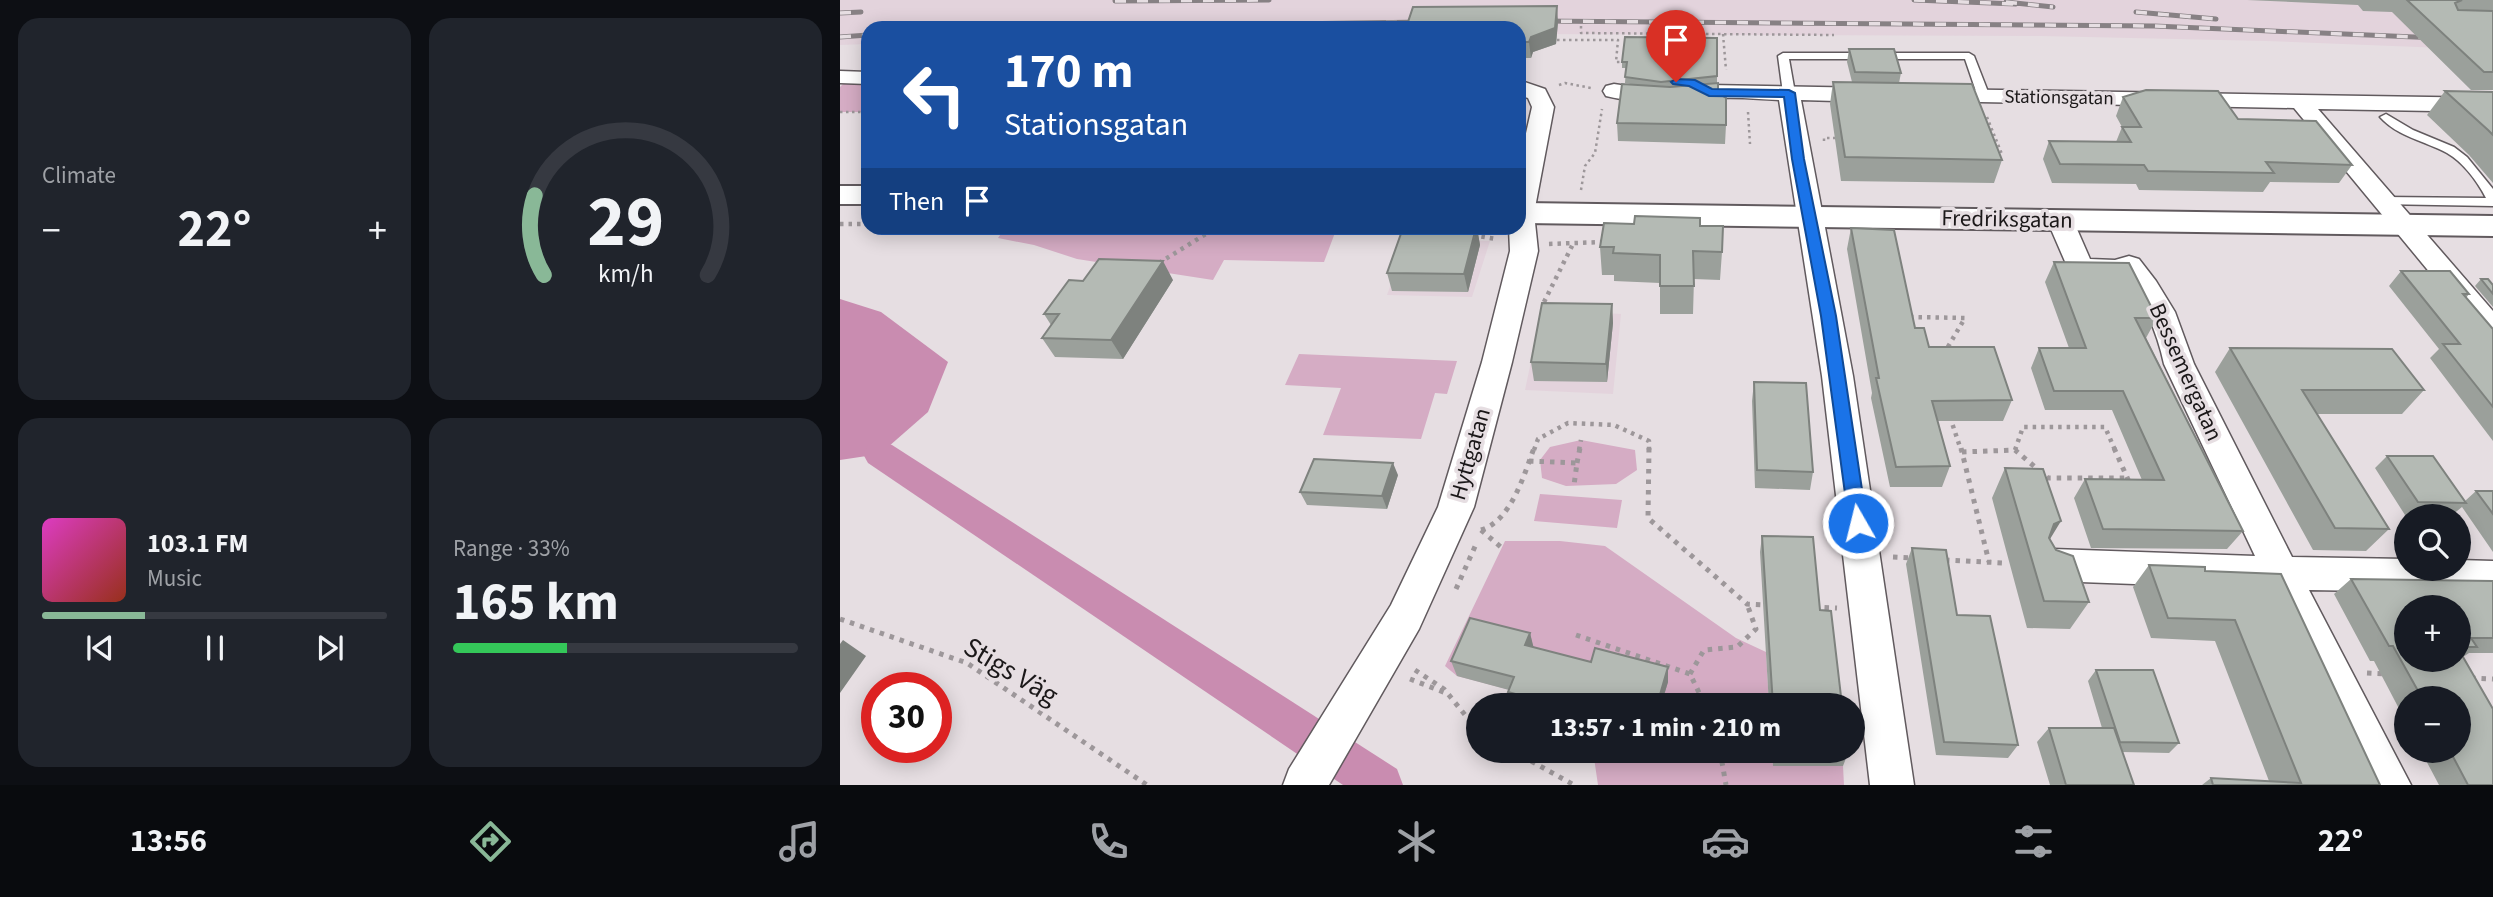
<!DOCTYPE html>
<html lang="en">
<head>
<meta charset="utf-8">
<style>
  body { margin:0; font-family:"Source Sans 3",sans-serif; background:#20242c; color:#f1f3f6; height:100vh; display:flex; flex-direction:column; font-size:26px; white-space:nowrap }
  * { box-sizing:border-box; margin:0 }
  p { font-size:23px; color:#9ea1a6 }
  .icon { flex:none; width:38px; height:38px; fill:none; stroke:currentColor; stroke-width:2; stroke-linecap:round; stroke-linejoin:round }
  .map { position:relative; flex:1; overflow:hidden }
  .drawer { display:flex; flex-direction:column; gap:18px; padding:18px; background:#0d0f14; width:840px }
  .drawer>* { flex:none }
  .banner { position:absolute; left:21px; top:21px; width:665px; height:214px; border-radius:21px; box-shadow:0 4px 18px #0003; background:#1a4fa0; color:#fff; overflow:hidden }
  .controls { position:absolute; left:1554px; top:504px; display:grid; gap:14px }
  .controls a { display:grid; place-items:center; width:77px; height:77px; border-radius:50%; background:#171b24; box-shadow:0 4px 18px #0003; font-size:35px }
  .speed { position:absolute; left:21px; top:672px; display:flex; gap:14px; font-size:35px; font-weight:700; text-align:center }
  .speed>* { display:grid; place-content:center; width:91px; height:91px; border-radius:50%; background:#171b24; box-shadow:0 4px 18px #0003; line-height:1 }
  .speed .limit { border:10px solid #d22; background:#fff; color:#111 }
  .pin { position:absolute; display:grid; place-items:center; width:60px; height:60px; color:#fff; margin:-72px -30px; border-radius:50% 50% 50% 0; rotate:-45deg; box-shadow:0 0 7px #0007 }
  .pin .icon { rotate:45deg }
  .me { position:absolute; width:77px; margin:-38px; rotate:352deg; stroke-linejoin:round; filter:drop-shadow(0 0 5px #0008) }
  .turn { display:flex; align-items:center; gap:24px; height:147px; padding:0 28px; font-size:32px }
  .turn .icon { width:91px; height:91px; stroke-width:2.5 }
  .turn b { display:block; font-size:49px; line-height:60px }
  .then { display:flex; align-items:center; height:66px; padding:0 28px; background:#0003; gap:14px; font-size:26px }
  .big { font-size:52px; font-weight:700; line-height:1.1 }
  .drawer .card { flex:1; display:flex; flex-direction:column; justify-content:center; gap:10px; min-width:0; padding:0 24px; border-radius:21px; background:#20242c }
  .drawer .dial { align-items:center; gap:0 }
  .dial svg { height:182px; overflow:visible; fill:none; stroke:#363941; stroke-width:7; stroke-linecap:round; text-anchor:middle }
  .dial text { fill:#f1f3f6; stroke:none }
  .song { display:flex; align-items:center; gap:21px }
  .cover { width:84px; height:84px; border-radius:10px; background:linear-gradient(135deg,hsl(310 70% 55%),hsl(10 70% 35%)) }
  .played { height:7px; border-radius:4px; background:linear-gradient(90deg,#89b897 30%,#363941 30%) }
  .keys { display:flex; justify-content:space-around; direction:ltr }
  .heat { display:flex; justify-content:space-between; align-items:center; font-size:38px; direction:ltr }
  .charge { height:10px; border-radius:5px; background:linear-gradient(90deg,#34c759 33%,#363941 0) }
  .drawer .tiles { flex:1; display:grid; gap:18px; grid-template-columns:repeat(2,1fr) }
  .trip { position:absolute; left:626px; top:693px; width:399px; height:70px; border-radius:35px; background:#171b24; box-shadow:0 4px 18px #0003; font-weight:700; line-height:70px; text-align:center }
  .dock { display:flex; height:112px; justify-content:space-around; align-items:center; background:#090b0e; color:#9ea1a6 }
  .dock .icon { width:49px; height:49px }
  .dock .on { color:#89b897 }
  .dock b { font-size:32px; color:#f1f3f6 }
  main { display:flex; flex:1; min-height:0 }
  .map>svg:first-child { display:block }
  .built { fill:#e3d3dc }
  .green { fill:#d5acc4 }
  .water { fill:#c98cb0 }
  .lines { fill:none; stroke-linecap:round; stroke-linejoin:round }
  .canal { fill:#c98cb0; fill-rule:evenodd }
  .service-casing { stroke:#615a5e; stroke-width:3 }
  .minor-casing { stroke:#615a5e; stroke-width:3 }
  .tertiary-casing { stroke:#615a5e; stroke-width:4 }
  .path-far2 { stroke:#9d979a; stroke-width:2.5; stroke-dasharray:2.5 3.5; stroke-linecap:butt }
  .path-far1 { stroke:#9d979a; stroke-width:4.5; stroke-dasharray:3.5 5; stroke-linecap:butt }
  .path { stroke:#9d979a; stroke-width:5; stroke-dasharray:4.5 6; stroke-linecap:butt }
  .service { fill:#fff; fill-rule:evenodd }
  .minor { fill:#fff; fill-rule:evenodd }
  .tertiary { fill:#fff; fill-rule:evenodd }
  .rail-casing { stroke:#878184; stroke-width:5 }
  .rail { stroke:#e6dee2; stroke-width:3.5; stroke-dasharray:11; stroke-linecap:butt }
  .wall { fill:#9ba09b; fill-rule:evenodd }
  .shaded-wall { fill:#7e827e }
  .building { fill:#b4bab4; stroke:#7e827e; stroke-width:2 }
  .route { fill:#1a73e8; stroke:#114b97; stroke-width:2 }
  .labels { text-anchor:middle; dominant-baseline:central; stroke-width:7; stroke-linejoin:round; paint-order:stroke }
  .far-street-label { font-size:19px; fill:#1b1819; stroke:#e6dee2 }
  .street-label { font-size:23px; fill:#1b1819; stroke:#e6dee2 }
  .near-street-label { font-size:28px; fill:#1b1819; stroke:#e6dee2 }
</style>
</head>
<body>
<main>
<section class="drawer">
<div class="tiles">
<div class="card"><p>Climate</p>
<div class="heat"><a>−</a><b class="big">22°</b><a>+</a></div>
</div>
<div class="card dial"><svg viewBox="0 0 100 80">
<path d="M14 69A42 42 0 1 1 86 69"/>
<path d="M14 69A42 42 0 0 1 10 34" stroke="#89b897"/>
<text x="50" y="56" font-size="32" font-weight="700">29</text>
<text x="50" y="72" font-size="11">km/h</text>
</svg></div>
<div class="card">
<div class="song"><i class="cover"></i><div><b>103.1 FM</b><p>Music</p></div></div>
<div class="played"></div>
<div class="keys"><svg class="icon" aria-label="previous" viewBox="0 0 24 24"><path d="M18 5L8 12l10 7zM5 5v14"/></svg><svg class="icon" aria-label="pause" viewBox="0 0 24 24"><path d="M8 5v14M16 5v14"/></svg><svg class="icon" aria-label="next" viewBox="0 0 24 24"><path d="M6 5l10 7-10 7zM19 5v14"/></svg></div>
</div>
<div class="card"><p>Range · 33%</p><b class="big">165 km</b><div class="charge"></div></div>
</div>
</section>
<div class="map">
<svg width="1653" height="785" viewBox="0 0 1653 785">
  <rect width="100%" height="100%" fill="#e6dee2"/>
  <path class="built" d="M 0,0 L 1653,0 L 1653,50 L 1426,41 L 1201,36 L 679,34 L 679,28 L 28,28 L 28,44 L 0,45 Z
    M 567,239 L 650,241 L 632,297 L 547,295 Z
    M 702,309 L 781,314 L 773,394 L 685,390 Z"/>
  <path class="green" d="M 4,83 L 28,84 L 28,112 L 0,112 L 0,87 Z
    M 165,228 L 496,230 L 484,262 L 384,260 L 373,280 L 237,259 L 194,245 L 158,238 Z
    M 459,354 L 617,361 L 607,394 L 595,393 L 581,439 L 483,435 L 501,388 L 445,385 Z
    M 741,440 L 795,450 L 797,470 L 776,484 L 726,486 L 702,478 L 700,460 L 710,447 Z
    M 700,494 L 782,500 L 777,528 L 694,521 Z
    M 665,541 L 720,541 L 765,546 L 896,638 L 926,652 L 929,705 L 673,705 L 678,692 L 617,676 L 605,666 Z
    M 753,751 L 932,751 L 933,766 L 1003,766 L 1004,785 L 758,785 Z"/>
  <path class="water" d="M 0,299 L 41,312 L 108,362 L 88,412 L 40,454 L 0,460 Z"/>
  <g class="lines">
    <path class="canal" d="M 40,441 L 52,445 L 557,769 L 563,785 L 503,785 L 28,463 L 23,454 L 28,445 Z"/>
    <defs>
      <path id="service" d="M 943,53 L 1129,53 L 1134,56 L 1150,97 L 1144,100 L 1138,97 L 1125,59 L 949,59 L 955,93 L 949,96 L 943,93 L 938,56 Z
        M 1546,114 L 1573,130 L 1614,147 L 1627,157 L 1653,189 L 1653,206 L 1538,204 L 1538,198 L 1543,197 L 1646,198 C 1637,181 1624,163 1607,153 C 1585,141 1558,137 1540,117 Z"/>
      <path id="minor" d="M 0,71 L 28,72 L 28,84 L 0,83 Z
        M 679,80 L 705,89 L 714,107 L 694,213 L 698,251 L 672,362 L 634,507 L 579,629 L 489,785 L 443,785 L 449,769 L 551,605 L 598,507 L 642,362 L 670,251 L 669,228 L 679,228 L 679,164 L 692,107 L 688,98 L 679,95 Z
        M 774,84 L 821,91 L 869,85 L 1032,88 L 1040,90 L 1043,95 L 1040,100 L 1032,102 L 961,100 L 1013,376 L 1074,785 L 1030,785 L 982,376 L 939,100 C 916,99 891,96 868,99 C 830,104 805,105 766,96 L 763,91 L 766,86 Z
        M 1094,89 L 1653,98 L 1653,112 L 1478,109 L 1653,311 L 1653,340 L 1643,337 L 1454,108 L 1086,101 L 1083,96 L 1086,91 Z
        M 1220,212 L 1229,214 L 1233,220 L 1250,259 L 1275,260 L 1289,256 L 1299,259 L 1316,281 L 1335,312 L 1354,364 L 1452,557 L 1566,559 L 1566,569 L 1619,569 L 1619,560 L 1653,561 L 1653,593 L 1469,590 L 1571,785 L 1526,785 L 1430,589 L 1213,581 L 1200,576 L 1195,565 L 1200,554 L 1213,549 L 1415,556 L 1324,364 C 1317,331 1304,302 1283,276 L 1275,278 L 1230,273 L 1207,220 L 1211,214 Z"/>
      <path id="tertiary" d="M 0,186 L 28,186 L 28,204 L 0,204 Z
        M 679,203 L 1653,216 L 1653,236 L 679,223 Z"/>
    </defs>
    <use href="#service" class="service-casing"/>
    <use href="#minor" class="minor-casing"/>
    <use href="#tertiary" class="tertiary-casing"/>
    <path class="path-far2" d="M 741,26 L 741,33 L 994,35
      M 883,34 L 886,70
      M 717,40 L 778,40 L 776,62 L 783,62
      M 719,85 L 725,83 L 751,88
      M 0,112 L 28,112
      M 908,112 L 910,144
      M 1147,117 L 1162,154 L 1155,153
      M 984,141 L 984,138 L 1000,138
      M 741,190 L 745,166 L 755,153 L 762,109"/>
    <path class="path-far1" d="M 0,224 L 28,224
      M 306,228 L 565,231
      M 633,235 L 656,239
      M 709,244 L 763,242
      M 319,263 L 374,229
      M 704,302 L 733,244
      M 1070,317 L 1125,318 L 1106,350
      M 1110,417 L 1121,450
      M 694,450 L 698,439 L 728,423 L 774,425 L 809,441 L 809,450
      M 739,450 L 741,440
      M 1175,450 L 1183,427 L 1265,427 L 1275,450"/>
    <path class="path" d="M 809,448 L 808,518 L 907,604 L 927,605
      M 1121,448 L 1149,562
      M 1274,448 L 1290,484
      M 1122,452 L 1175,450 L 1208,478 L 1287,478
      M 689,461 L 737,463 L 734,485
      M 737,463 L 740,448
      M 641,530 C 671,521 684,475 694,448
      M 641,530 L 662,548
      M 1053,557 L 1072,558
      M 1105,560 L 1164,563
      M 616,589 L 637,542
      M 974,607 L 997,608
      M 0,619 L 127,663 L 307,785
      M 736,635 L 850,674 L 865,705
      M 575,670 L 604,689 L 639,732
      M 1527,673 L 1546,674
      M 850,674 L 864,650 L 897,647 L 916,629 L 907,604
      M 1631,678 L 1653,679
      M 570,679 L 606,693
      M 673,751 L 734,785
      M 880,751 L 886,785"/>
    <use href="#service" class="service"/>
    <use href="#minor" class="minor"/>
    <use href="#tertiary" class="tertiary"/>
    <defs>
      <path id="rail" d="M 1074,0 L 1176,4
        M 275,1 L 429,0
        M 1166,2 L 1213,7
        M 1296,12 L 1376,19
        M 0,13 L 21,12
        M 699,21 L 1314,26 L 1598,38
        M 150,28 L 587,22
        M 0,37 L 28,35"/>
    </defs>
    <use href="#rail" class="rail-casing"/>
    <use href="#rail" class="rail"/>
  </g>
  <path class="wall" d="M 1407,0 L 1653,0 L 1653,90 L 1631,90 L 1552,12 L 1523,11 L 1518,5 Z
    M 718,22 L 716,44 L 693,52 L 691,58 L 679,58 L 679,28 Z
    M 877,38 L 877,83 L 878,93 L 886,125 L 885,144 L 778,141 L 777,123 L 802,86 L 785,83 L 786,68 L 782,68 L 782,62 Z
    M 1009,49 L 1061,73 L 1059,83 L 1162,160 L 1154,183 L 1001,181 L 990,104 L 993,82 L 1012,82 L 1007,62 Z
    M 1605,91 L 1653,92 L 1653,183 L 1629,155 L 1587,115 Z
    M 1283,97 L 1398,119 L 1512,165 L 1499,183 L 1430,182 L 1423,192 L 1299,190 L 1296,184 L 1212,183 L 1203,159 L 1209,141 L 1276,142 L 1282,127 L 1276,116 Z
    M 860,226 L 882,252 L 880,280 L 854,279 L 853,314 L 820,314 L 820,283 L 774,281 L 774,275 L 762,275 L 760,247 Z
    M 637,228 L 640,245 L 628,292 L 552,291 L 547,273 Z
    M 1011,228 L 1075,328 L 1089,347 L 1172,400 L 1163,421 L 1097,421 L 1110,466 L 1102,487 L 1050,487 L 1031,398 L 1032,393 L 1007,249 Z
    M 1214,262 L 1317,318 L 1306,338 L 1403,531 L 1387,549 L 1251,548 L 1234,498 L 1245,479 L 1302,480 L 1272,410 L 1205,410 L 1191,368 L 1199,348 L 1229,348 L 1205,282 Z
    M 1561,271 L 1629,294 L 1626,298 L 1653,329 L 1653,441 L 1590,358 L 1599,349 L 1549,286 Z
    M 1641,279 L 1653,285 L 1653,307 L 1635,286 Z
    M 333,280 L 283,359 L 215,357 L 202,338 L 211,325 L 204,314 L 243,281 Z
    M 772,304 L 773,323 L 767,382 L 694,381 L 691,362 Z
    M 1390,348 L 1584,390 L 1562,414 L 1477,414 L 1549,529 L 1526,551 L 1473,550 L 1375,372 Z
    M 914,382 L 973,472 L 970,490 L 915,488 L 912,401 Z
    M 1547,456 L 1625,501 L 1636,491 L 1653,491 L 1653,552 L 1622,507 L 1612,515 L 1565,515 L 1535,468 Z
    M 1165,468 L 1249,602 L 1230,629 L 1187,628 L 1152,498 Z
    M 558,475 L 547,509 L 467,505 L 460,492 Z
    M 922,536 L 980,610 L 1002,705 L 929,705 L 920,552 Z
    M 1072,548 L 1117,615 L 1178,745 L 1168,758 L 1096,755 L 1066,564 Z
    M 1309,565 L 1365,571 L 1540,785 L 1362,785 L 1371,778 L 1429,781 L 1375,641 L 1311,638 L 1293,587 Z
    M 1511,579 L 1653,581 L 1653,653 L 1629,653 L 1623,657 L 1653,785 L 1599,785 L 1581,751 L 1619,751 L 1619,698 L 1566,698 L 1566,722 L 1534,661 L 1530,661 L 1494,594 ZM 1619,607 L 1619,660 L 1566,660 Z
    M 690,633 L 693,647 L 828,682 L 821,705 L 672,705 L 668,692 L 669,690 L 617,676 L 611,661 Z
    M 1256,670 L 1339,743 L 1329,753 L 1282,752 L 1294,785 L 1210,785 L 1197,742 L 1209,728 L 1262,728 L 1248,681 Z
    M 932,751 L 1008,751 L 1008,753 L 1003,766 L 933,766 Z"/>
  <path class="shaded-wall" d="M 717,6 L 718,22 L 716,44 L 693,52 L 691,58 L 689,42 L 691,37 Z
    M 637,228 L 640,245 L 628,292 L 624,274 Z
    M 323,261 L 333,280 L 283,359 L 271,340 Z
    M 772,304 L 773,323 L 767,382 L 766,364 Z
    M 553,463 L 558,475 L 547,509 L 542,496 Z
    M 1221,521 L 1204,549 L 1214,524 Z
    M 690,633 L 694,649 L 685,645 Z
    M 3,640 L 26,656 L 0,693 L 0,644 Z
    M 828,667 L 828,682 L 821,705 L 817,705 Z
    M 753,696 L 754,705 L 750,705 Z"/>
  <path class="building" d="M 1567,0 L 1622,0 L 1615,3 L 1618,10 L 1653,11 L 1653,72 L 1644,72 Z
    M 717,6 L 715,28 L 691,37 L 689,42 L 679,42 L 679,28 L 566,28 L 573,7 Z
    M 785,37 L 877,38 L 877,76 L 821,82 L 785,77 L 787,62 L 782,62 Z
    M 1009,49 L 1054,49 L 1061,73 L 1015,72 Z
    M 993,82 L 1132,84 L 1162,160 L 1005,157 Z
    M 878,83 L 878,93 L 886,98 L 886,125 L 777,123 L 782,84 L 830,87 Z
    M 1306,90 L 1378,91 L 1398,119 L 1476,121 L 1512,165 L 1426,162 L 1434,173 L 1308,171 L 1304,165 L 1220,164 L 1209,141 L 1291,142 L 1282,127 L 1301,127 L 1283,97 Z
    M 1605,91 L 1653,92 L 1653,135 L 1648,130 Z
    M 795,216 L 860,218 L 860,226 L 883,226 L 882,252 L 853,251 L 854,286 L 820,286 L 820,255 L 773,253 L 774,247 L 760,247 L 764,223 L 794,224 Z
    M 563,228 L 636,228 L 624,274 L 547,273 Z
    M 1011,228 L 1054,230 L 1075,328 L 1084,328 L 1089,347 L 1154,347 L 1172,400 L 1092,401 L 1110,466 L 1056,467 L 1036,378 L 1039,378 Z
    M 259,259 L 323,261 L 271,340 L 202,338 L 219,314 L 204,314 L 229,280 L 243,281 Z
    M 1214,262 L 1289,263 L 1317,318 L 1295,318 L 1403,531 L 1263,529 L 1245,479 L 1324,480 L 1283,391 L 1214,391 L 1199,348 L 1246,348 Z
    M 1561,271 L 1610,271 L 1629,294 L 1623,294 L 1653,329 L 1653,407 L 1603,344 L 1620,344 Z
    M 1641,279 L 1648,279 L 1653,285 L 1653,294 Z
    M 702,303 L 772,304 L 766,364 L 691,362 Z
    M 1390,348 L 1552,349 L 1584,390 L 1462,390 L 1549,529 L 1495,528 Z
    M 914,382 L 966,383 L 973,472 L 917,470 Z
    M 1547,456 L 1593,456 L 1626,503 L 1578,502 Z
    M 474,459 L 553,463 L 542,496 L 460,492 Z
    M 1165,468 L 1203,469 L 1221,521 L 1214,524 L 1209,538 L 1216,550 L 1233,556 L 1249,602 L 1204,601 Z
    M 1636,491 L 1653,491 L 1653,514 Z
    M 922,536 L 973,537 L 980,610 L 991,611 L 1002,705 L 933,705 Z
    M 1072,548 L 1106,550 L 1117,615 L 1150,616 L 1178,745 L 1104,742 Z
    M 1309,565 L 1365,567 L 1365,571 L 1441,574 L 1540,785 L 1373,785 L 1371,778 L 1461,783 L 1395,620 L 1328,618 Z
    M 1511,579 L 1653,581 L 1653,638 L 1631,638 L 1637,647 L 1619,647 L 1619,607 L 1566,607 L 1566,660 L 1619,660 L 1619,650 L 1653,709 L 1653,785 L 1628,785 L 1610,751 L 1619,751 L 1619,698 L 1582,698 L 1553,646 L 1549,646 Z
    M 630,618 L 690,633 L 685,645 L 751,662 L 755,648 L 828,667 L 817,705 L 788,705 L 753,696 L 750,705 L 718,705 L 668,692 L 674,677 L 611,661 Z
    M 1256,670 L 1313,670 L 1339,743 L 1280,742 Z
    M 1209,728 L 1274,728 L 1294,785 L 1226,785 Z
    M 936,751 L 1008,751 L 1008,753 L 936,753 Z"/>
  <path class="route" d="M 836,79 L 855,80 L 872,89 L 949,90 L 955,93 L 964,159 L 996,316 L 1027,523 L 1024,528 L 1018,530 L 1011,528 L 1009,523 L 981,316 L 952,159 L 944,97 L 869,96 L 849,86 L 833,84 L 831,82 Z"/>
  <g class="labels">
    <g class="far-street-label">
      <text transform="translate(1219 98) rotate(1)">Stationsgatan</text>
    </g>
    <g class="street-label">
      <text transform="translate(1167 219) rotate(1)">Fredriksgatan</text>
      <text transform="translate(1346 372) rotate(66)">Bessemergatan</text>
      <text transform="translate(630 454) rotate(-74)">Hyttgatan</text>
    </g>
    <g class="near-street-label">
      <text transform="translate(171 671) rotate(31)">Stigs Väg</text>
    </g>
  </g>
</svg>
<div class="controls">
<a><svg class="icon" aria-label="search" viewBox="0 0 24 24"><circle cx="10" cy="10" r="6"/><path d="M15 15l6 6"/></svg></a>
<a>+</a>
<a>−</a>
</div>
<div class="speed"><div class="limit">30</div></div>
<div class="pin" style="left:836px;top:82px;background:#d93025"><svg class="icon" aria-label="arrive" viewBox="0 0 24 24"><path d="M6 21V4h12l-3 4 3 4H6"/></svg></div>
<svg class="me" style="left:1018px;top:523px" viewBox="-20 -20 40 40"><circle r="17" fill="#1a73e8" stroke="#fff" stroke-width="3"/><path d="M0-11L8 9 0 5-8 9z" fill="#fff"/></svg>
<div class="trip">13:57 · 1 min · 210 m</div>
<div class="banner">
<div class="turn"><svg class="icon" aria-label="left" viewBox="0 0 24 24"><path d="M17 20v-9H6M10 6l-5 5 5 5"/></svg><div><b>170 m</b>Stationsgatan</div></div>
<div class="then">Then<svg class="icon" aria-label="arrive" viewBox="0 0 24 24"><path d="M6 21V4h12l-3 4 3 4H6"/></svg></div>
</div>
</div>
</main>
<nav class="dock">
<b>13:56</b>
<svg class="icon on" aria-label="directions" viewBox="0 0 24 24"><path d="M12 3l9 9-9 9-9-9zM9 14v-3h6M13 9l2 2-2 2"/></svg>
<svg class="icon" aria-label="music" viewBox="0 0 24 24"><path d="M9 18V5l10-2v13"/><circle cx="6" cy="18" r="3"/><circle cx="16" cy="16" r="3"/></svg>
<svg class="icon" aria-label="phone" viewBox="0 0 24 24"><path d="M5 4h4l2 5-3 2q2 4 5 5l2-3 5 2v4C11 20 4 13 5 4z"/></svg>
<svg class="icon" aria-label="climate" viewBox="0 0 24 24"><path d="M12 3v18M4 7l16 10M4 17L20 7"/></svg>
<svg class="icon" aria-label="car" viewBox="0 0 24 24"><path d="M5 17H2v-5l4-1 3-4h7l3 4 3 1v5h-3M9 17h6M6 11h13"/><circle cx="7" cy="17" r="2"/><circle cx="17" cy="17" r="2"/></svg>
<svg class="icon" aria-label="filters" viewBox="0 0 24 24"><path d="M4 7h16M4 17h16"/><circle cx="9" cy="7" r="2"/><circle cx="15" cy="17" r="2"/></svg>
<b>22°</b>
</nav>
</body>
</html>
